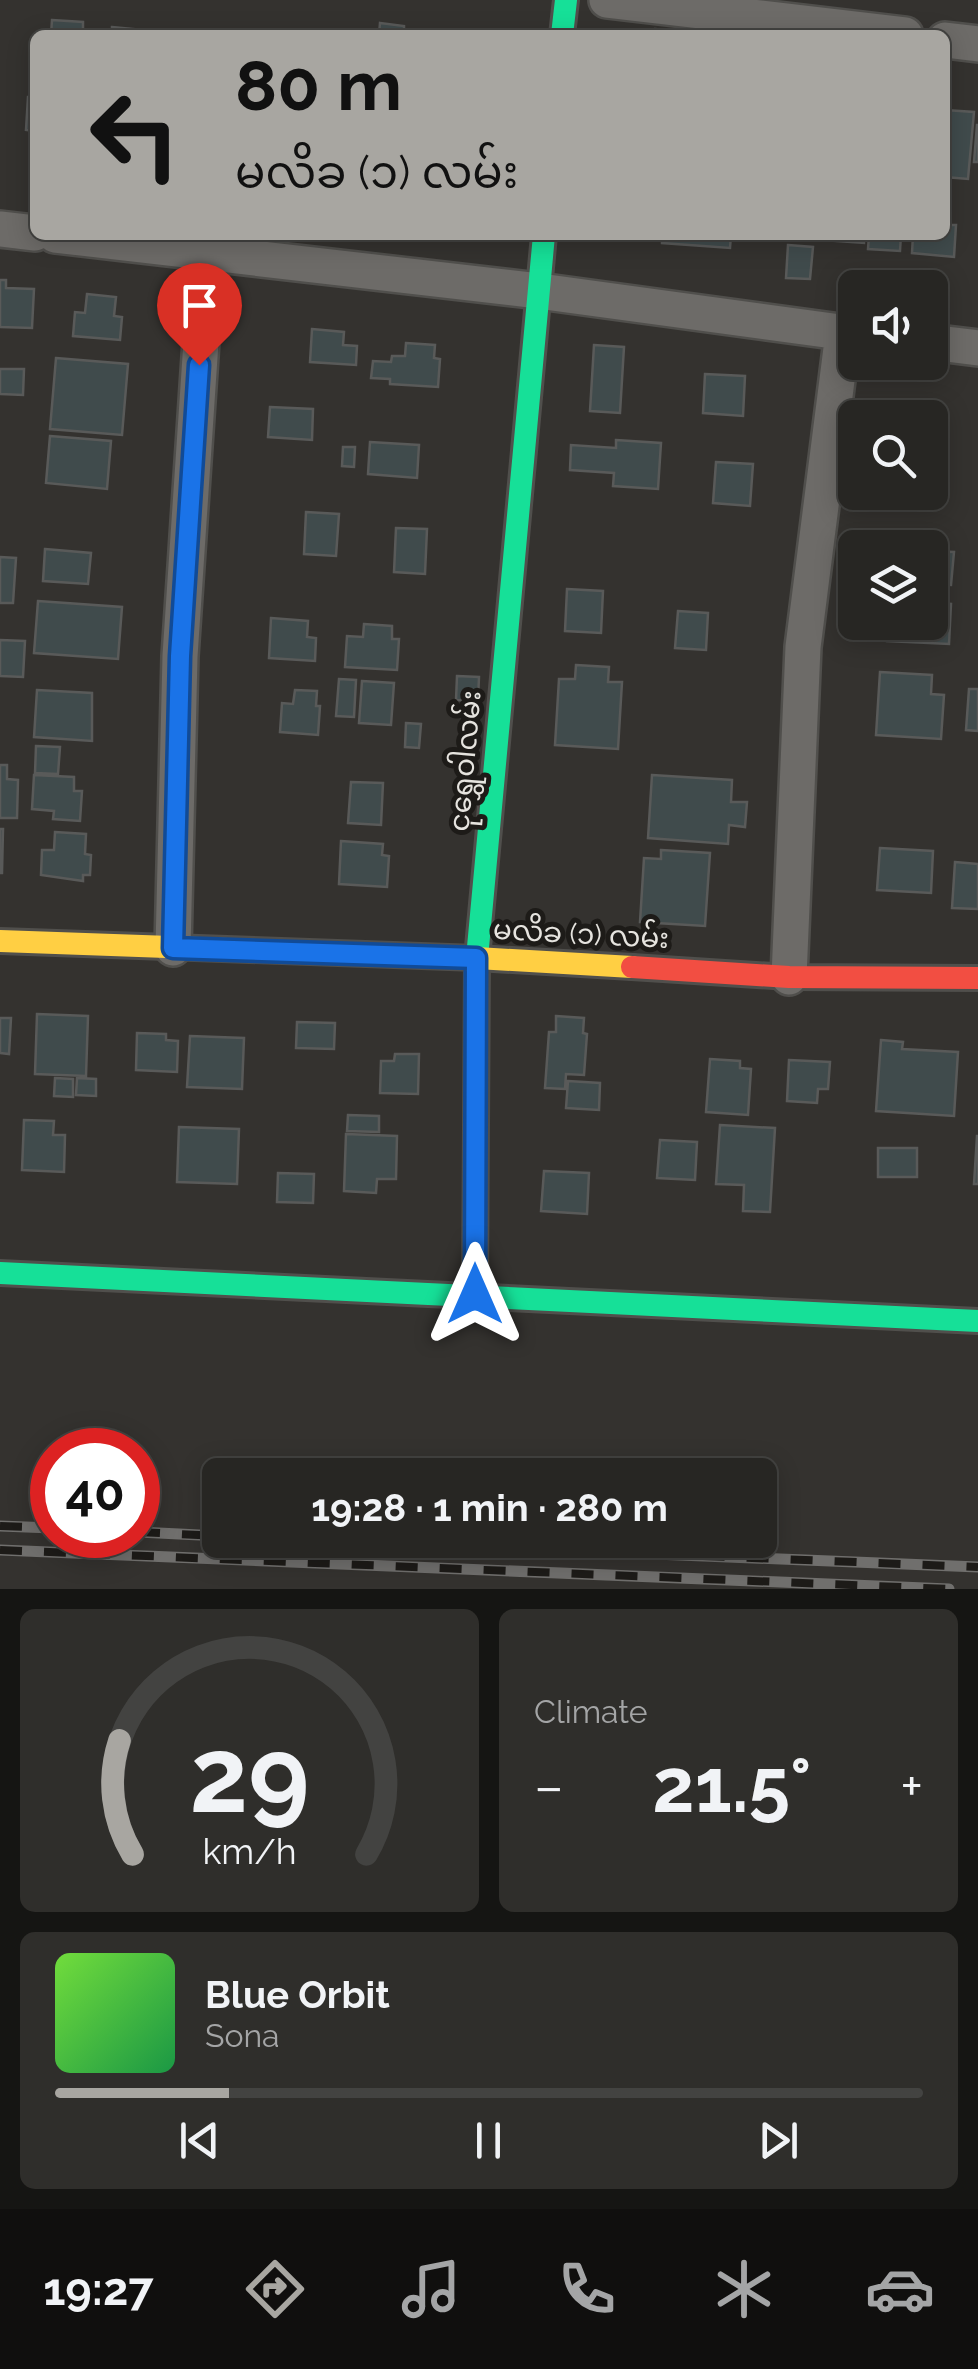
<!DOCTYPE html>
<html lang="en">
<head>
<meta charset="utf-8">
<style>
  body { margin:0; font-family:Raleway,"Noto Sans Myanmar",sans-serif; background:#2f2e2b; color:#f1f3f6; height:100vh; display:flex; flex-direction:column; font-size:38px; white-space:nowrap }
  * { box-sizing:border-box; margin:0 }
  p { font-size:32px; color:#a4a5a6 }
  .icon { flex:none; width:55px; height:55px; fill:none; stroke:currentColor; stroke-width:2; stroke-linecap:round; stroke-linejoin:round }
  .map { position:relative; height:1589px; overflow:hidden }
  .panel { display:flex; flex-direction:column; gap:20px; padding:20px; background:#151513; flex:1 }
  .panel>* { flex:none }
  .top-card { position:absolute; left:30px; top:30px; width:920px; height:210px; border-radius:15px; box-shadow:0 5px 25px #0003,0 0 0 2px #434341; background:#a8a6a1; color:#111; overflow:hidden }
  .tools { position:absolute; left:838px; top:270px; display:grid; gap:20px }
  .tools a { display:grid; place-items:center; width:110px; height:110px; border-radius:15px; background:#272623; box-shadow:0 5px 25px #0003,0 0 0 2px #434341; font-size:50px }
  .speed { position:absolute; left:30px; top:1428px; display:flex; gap:20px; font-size:50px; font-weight:700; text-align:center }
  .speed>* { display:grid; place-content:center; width:130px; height:130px; border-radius:50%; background:#272623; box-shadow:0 5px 25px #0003,0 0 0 2px #434341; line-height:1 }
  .speed .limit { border:15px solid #d22; background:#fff; color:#111 }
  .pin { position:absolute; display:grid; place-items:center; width:85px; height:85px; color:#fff; margin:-102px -42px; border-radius:50% 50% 50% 0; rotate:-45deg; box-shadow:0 0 10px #0007 }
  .pin .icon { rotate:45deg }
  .me { position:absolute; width:110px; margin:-55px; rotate:0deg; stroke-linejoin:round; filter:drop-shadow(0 0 8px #0008) }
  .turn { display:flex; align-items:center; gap:35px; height:210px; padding:0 40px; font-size:45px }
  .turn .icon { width:130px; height:130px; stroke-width:2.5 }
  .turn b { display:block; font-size:70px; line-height:85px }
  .big { font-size:75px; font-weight:700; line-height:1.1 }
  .panel .widget { flex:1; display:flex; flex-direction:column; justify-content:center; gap:15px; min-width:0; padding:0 35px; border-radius:15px; background:#2f2e2b }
  .panel .dial { align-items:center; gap:0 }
  .dial svg { height:260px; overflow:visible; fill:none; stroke:#434341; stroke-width:7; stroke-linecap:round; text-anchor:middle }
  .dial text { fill:#f1f3f6; stroke:none }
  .song { display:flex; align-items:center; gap:30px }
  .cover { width:120px; height:120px; border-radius:15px; background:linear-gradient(135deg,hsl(100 70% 55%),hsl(140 70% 35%)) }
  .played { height:10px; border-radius:5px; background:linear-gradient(90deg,#a8a6a1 20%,#434341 20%) }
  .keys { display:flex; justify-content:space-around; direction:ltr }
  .heat { display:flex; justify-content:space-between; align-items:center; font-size:55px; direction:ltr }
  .panel .tiles { flex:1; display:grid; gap:20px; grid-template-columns:1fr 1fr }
  .widget:last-child { grid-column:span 2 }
  .trip { position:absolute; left:202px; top:1458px; width:575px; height:100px; border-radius:15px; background:#272623; box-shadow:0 5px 25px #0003,0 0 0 2px #434341; font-weight:700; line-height:100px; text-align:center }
  .menu { display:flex; height:160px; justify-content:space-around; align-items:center; background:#100f0e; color:#a4a5a6 }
  .menu .icon { width:70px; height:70px }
  .menu .on { color:#a8a6a1 }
  .menu b { font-size:45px; color:#f1f3f6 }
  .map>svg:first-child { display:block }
  .building { fill:#404b4c; stroke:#595a59; stroke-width:2.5 }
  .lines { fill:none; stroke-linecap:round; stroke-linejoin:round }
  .street-casing { stroke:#504f4c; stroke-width:40 }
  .fast-casing { stroke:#504f4c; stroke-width:28 }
  .slow-casing { stroke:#504f4c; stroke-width:28 }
  .jam-casing { stroke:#504f4c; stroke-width:28 }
  .street { stroke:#6d6b68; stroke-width:35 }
  .fast { stroke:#16e098; stroke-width:22 }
  .slow { stroke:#ffcf43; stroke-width:22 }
  .jam { stroke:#f24e42; stroke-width:22 }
  .rail-casing { stroke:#706f6d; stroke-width:11 }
  .rail { stroke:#1d1b18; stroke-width:8; stroke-dasharray:22; stroke-linecap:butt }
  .route-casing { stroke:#114b97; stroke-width:25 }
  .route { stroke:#1a73e8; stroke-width:18 }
  .labels { text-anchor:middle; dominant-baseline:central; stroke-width:10; stroke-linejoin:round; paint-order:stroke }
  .street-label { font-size:28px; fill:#e6e4df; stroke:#1d1b18 }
</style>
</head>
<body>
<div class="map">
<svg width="978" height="1589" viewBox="0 0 978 1589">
  <rect width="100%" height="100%" fill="#34322f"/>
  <path class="building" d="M 52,20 L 83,22 L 83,29 L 94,30 L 94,35 L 51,35 Z
    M 380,23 L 404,26 L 404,35 L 379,35 Z
    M 112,27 L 134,29 L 133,35 L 112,35 Z
    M 655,29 L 686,32 L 686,35 L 654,35 Z
    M 28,97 L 35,97 L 35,131 L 26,130 Z
    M 945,110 L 974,112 L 968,179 L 945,177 Z
    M 977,125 L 978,125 L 978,162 L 974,162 Z
    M 945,211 L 948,211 L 946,225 L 956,225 L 954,257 L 912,253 L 913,235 L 945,235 Z
    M 662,235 L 731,235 L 730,248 L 662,243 Z
    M 825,235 L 864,235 L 864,243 L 824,240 Z
    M 869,235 L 901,235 L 900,251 L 868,249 Z
    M 788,245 L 813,247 L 810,279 L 786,278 Z
    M 0,280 L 6,280 L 6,288 L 34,289 L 32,328 L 0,327 Z
    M 87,294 L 116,297 L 114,316 L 122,317 L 120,340 L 73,336 L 75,312 L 85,313 Z
    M 312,329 L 344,332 L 343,345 L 357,346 L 356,365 L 310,362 Z
    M 406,343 L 435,345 L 434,358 L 440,359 L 438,387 L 390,384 L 390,379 L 371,378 L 373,361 L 391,362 L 392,356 L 405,356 Z
    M 594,345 L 624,347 L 620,413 L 590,411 Z
    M 56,358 L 128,364 L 122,435 L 50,429 Z
    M 0,369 L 24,369 L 23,395 L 0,394 Z
    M 705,374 L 745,376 L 743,416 L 703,413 Z
    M 270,407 L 313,409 L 312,440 L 268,437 Z
    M 50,436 L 111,441 L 107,489 L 46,483 Z
    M 616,440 L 661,443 L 658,489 L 613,486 L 614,473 L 570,470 L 571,445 L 616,448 Z
    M 370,442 L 419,445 L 417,478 L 368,474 Z
    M 343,447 L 355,447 L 354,467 L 342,466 Z
    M 716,462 L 753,464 L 750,506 L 713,503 Z
    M 306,512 L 339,514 L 336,556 L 304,554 Z
    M 396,528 L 427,529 L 425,574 L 394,572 Z
    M 45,549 L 91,553 L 88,584 L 43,581 Z
    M 930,551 L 954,552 L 951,585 L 930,584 Z
    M 0,557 L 16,558 L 13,603 L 0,603 Z
    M 567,589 L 603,591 L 601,633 L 565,631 Z
    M 930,592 L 940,593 L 939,603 L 951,604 L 949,644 L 887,641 L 888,622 L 930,622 Z
    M 38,601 L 122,607 L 118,659 L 34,653 Z
    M 678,611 L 708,613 L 706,650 L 675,648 Z
    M 271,618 L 308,621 L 307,637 L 316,638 L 315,661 L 269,658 Z
    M 364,624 L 392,626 L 392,639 L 399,639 L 397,670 L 345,667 L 347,636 L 363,637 Z
    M 0,640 L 25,641 L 23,677 L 0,676 Z
    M 576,665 L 609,667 L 608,682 L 622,682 L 618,749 L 555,745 L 559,679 L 575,679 Z
    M 880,672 L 932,675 L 931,694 L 944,695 L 941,739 L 876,735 Z
    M 457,676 L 479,677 L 478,701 L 456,700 Z
    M 339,679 L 356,680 L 354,717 L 336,716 Z
    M 362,681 L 394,683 L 391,725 L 359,723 Z
    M 969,689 L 978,689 L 978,731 L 966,730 Z
    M 37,690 L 92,693 L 92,741 L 34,737 Z
    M 295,690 L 317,691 L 316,706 L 320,706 L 318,735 L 280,732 L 282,703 L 293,704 Z
    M 406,723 L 421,724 L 419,748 L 405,747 Z
    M 36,746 L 60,747 L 58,774 L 35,773 Z
    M 0,765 L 7,765 L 7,779 L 18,780 L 17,818 L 0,818 Z
    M 34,775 L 74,777 L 74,791 L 82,791 L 80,821 L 53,819 L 54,811 L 32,809 Z
    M 652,775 L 732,780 L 731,802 L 747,802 L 745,827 L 729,825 L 728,844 L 648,838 Z
    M 351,782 L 383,783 L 381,825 L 348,823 Z
    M 0,829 L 3,829 L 2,873 L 0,873 Z
    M 55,832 L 86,834 L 85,854 L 91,855 L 90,875 L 83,875 L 83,881 L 41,875 L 42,850 L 54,850 Z
    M 341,841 L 383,844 L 382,855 L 389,856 L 387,887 L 339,884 Z
    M 880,848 L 933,851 L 931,893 L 877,890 Z
    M 661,850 L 710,853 L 705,926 L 640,922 L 644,858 L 661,859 Z
    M 955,862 L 978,864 L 978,909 L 952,908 Z
    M 37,1014 L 88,1016 L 86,1076 L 35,1074 Z
    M 556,1016 L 584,1018 L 583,1033 L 587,1034 L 584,1075 L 566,1074 L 565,1089 L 545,1088 L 549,1032 L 556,1032 Z
    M 0,1018 L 11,1018 L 9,1054 L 0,1053 Z
    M 297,1022 L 335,1023 L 334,1049 L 296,1048 Z
    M 137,1033 L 166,1034 L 166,1040 L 178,1041 L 177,1072 L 136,1070 Z
    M 190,1036 L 244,1038 L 242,1089 L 187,1087 Z
    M 881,1040 L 903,1042 L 902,1049 L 958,1052 L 954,1116 L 876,1111 Z
    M 395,1054 L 419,1054 L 418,1094 L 380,1093 L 381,1061 L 394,1061 Z
    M 710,1059 L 740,1061 L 740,1068 L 751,1069 L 748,1115 L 706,1112 Z
    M 789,1060 L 830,1062 L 828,1089 L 818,1089 L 817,1103 L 787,1101 Z
    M 55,1078 L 73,1079 L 73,1097 L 54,1096 Z
    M 77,1078 L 96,1079 L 96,1096 L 76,1095 Z
    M 568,1081 L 600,1083 L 599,1110 L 566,1108 Z
    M 348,1115 L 379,1116 L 379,1132 L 347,1131 Z
    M 24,1120 L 54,1121 L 53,1135 L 65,1135 L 64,1172 L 22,1170 Z
    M 720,1125 L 775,1128 L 770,1212 L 743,1211 L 744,1185 L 716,1184 Z
    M 179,1127 L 239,1129 L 237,1184 L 177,1182 Z
    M 346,1134 L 397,1136 L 396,1179 L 377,1179 L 376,1193 L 344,1191 Z
    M 977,1136 L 978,1136 L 978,1184 L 974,1184 Z
    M 660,1140 L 697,1142 L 695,1180 L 657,1178 Z
    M 878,1148 L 917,1148 L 917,1177 L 878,1177 Z
    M 544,1171 L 589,1173 L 587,1214 L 541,1211 Z
    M 278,1173 L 314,1174 L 313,1203 L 277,1202 Z"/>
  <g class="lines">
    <defs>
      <path id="street" d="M 607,0 L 905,35
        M 945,40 L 978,44
        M 0,229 L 35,233
        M 55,235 L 539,291 L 855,334
        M 930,342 L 978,348
        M 173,948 L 180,656 L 207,252
        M 789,977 L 803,647 L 843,333"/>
      <path id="fast" d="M 562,35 L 566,0
        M 0,1273 L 978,1321
        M 475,1294 L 477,958 L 544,235"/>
      <path id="slow" d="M 0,941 L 477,958 L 632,967"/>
      <path id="jam" d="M 632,967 L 789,977 L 978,978"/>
    </defs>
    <use href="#street" class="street-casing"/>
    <use href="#fast" class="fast-casing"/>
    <use href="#slow" class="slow-casing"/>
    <use href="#jam" class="jam-casing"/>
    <use href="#street" class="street"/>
    <use href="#fast" class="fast"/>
    <use href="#slow" class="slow"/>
    <use href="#jam" class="jam"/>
    <defs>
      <path id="rail" d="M 0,1526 L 52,1528
        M 138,1532 L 220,1536
        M 307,1540 L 978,1567
        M 0,1550 L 949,1589"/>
    </defs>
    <use href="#rail" class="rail-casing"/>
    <use href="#rail" class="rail"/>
  </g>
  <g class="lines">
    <defs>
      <path id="route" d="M 199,365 L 180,656 L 173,948 L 476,958 L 475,1294"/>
    </defs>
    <use href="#route" class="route-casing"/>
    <use href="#route" class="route"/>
  </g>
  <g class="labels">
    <g class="street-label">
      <text transform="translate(465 761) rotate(-85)">ငုရွှေဝါလမ်း</text>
      <text transform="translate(581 934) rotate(3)">မလိခ (၁) လမ်း</text>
    </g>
  </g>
</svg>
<div class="tools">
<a><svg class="icon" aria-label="sound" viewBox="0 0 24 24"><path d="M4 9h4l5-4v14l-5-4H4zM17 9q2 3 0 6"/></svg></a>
<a><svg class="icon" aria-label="search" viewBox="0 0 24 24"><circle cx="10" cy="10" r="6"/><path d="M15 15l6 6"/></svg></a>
<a><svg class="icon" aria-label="layers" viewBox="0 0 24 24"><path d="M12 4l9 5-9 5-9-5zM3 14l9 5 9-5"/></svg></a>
</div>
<div class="speed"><div class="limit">40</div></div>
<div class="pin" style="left:199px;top:365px;background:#d93025"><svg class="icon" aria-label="arrive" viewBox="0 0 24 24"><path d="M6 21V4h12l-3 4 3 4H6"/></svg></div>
<svg class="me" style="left:475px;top:1294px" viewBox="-20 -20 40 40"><path d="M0-17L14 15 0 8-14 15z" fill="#1a73e8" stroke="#fff" stroke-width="4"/></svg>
<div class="trip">19:28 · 1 min · 280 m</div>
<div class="top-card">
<div class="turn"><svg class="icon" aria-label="left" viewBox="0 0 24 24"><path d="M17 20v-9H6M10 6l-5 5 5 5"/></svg><div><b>80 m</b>မလိခ (၁) လမ်း</div></div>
</div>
</div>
<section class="panel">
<div class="tiles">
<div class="widget dial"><svg viewBox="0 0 100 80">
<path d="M14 69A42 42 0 1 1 86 69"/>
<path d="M14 69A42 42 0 0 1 10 34" stroke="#a8a6a1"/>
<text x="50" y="56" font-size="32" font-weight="700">29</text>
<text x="50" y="72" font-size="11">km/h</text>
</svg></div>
<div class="widget"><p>Climate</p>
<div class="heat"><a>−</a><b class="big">21.5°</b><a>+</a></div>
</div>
<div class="widget">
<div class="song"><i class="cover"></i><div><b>Blue Orbit</b><p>Sona</p></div></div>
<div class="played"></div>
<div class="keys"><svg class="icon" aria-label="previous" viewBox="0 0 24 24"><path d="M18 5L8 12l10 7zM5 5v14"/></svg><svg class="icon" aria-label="pause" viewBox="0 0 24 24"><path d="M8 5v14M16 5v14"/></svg><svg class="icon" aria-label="next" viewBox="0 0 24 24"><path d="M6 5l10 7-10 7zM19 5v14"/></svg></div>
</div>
</div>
</section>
<nav class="menu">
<b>19:27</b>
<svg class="icon on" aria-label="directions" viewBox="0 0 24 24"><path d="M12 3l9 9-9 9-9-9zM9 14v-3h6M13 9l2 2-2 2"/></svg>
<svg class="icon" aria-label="music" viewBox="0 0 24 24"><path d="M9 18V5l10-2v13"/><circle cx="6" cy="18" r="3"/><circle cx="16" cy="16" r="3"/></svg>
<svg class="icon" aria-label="phone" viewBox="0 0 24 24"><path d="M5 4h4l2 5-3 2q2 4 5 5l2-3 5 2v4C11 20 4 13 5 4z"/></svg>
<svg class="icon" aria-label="climate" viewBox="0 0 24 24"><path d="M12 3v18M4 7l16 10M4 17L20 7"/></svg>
<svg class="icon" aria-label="car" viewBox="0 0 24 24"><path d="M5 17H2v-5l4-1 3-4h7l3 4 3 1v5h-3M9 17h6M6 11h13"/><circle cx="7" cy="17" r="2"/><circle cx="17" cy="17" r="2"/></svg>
</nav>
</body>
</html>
